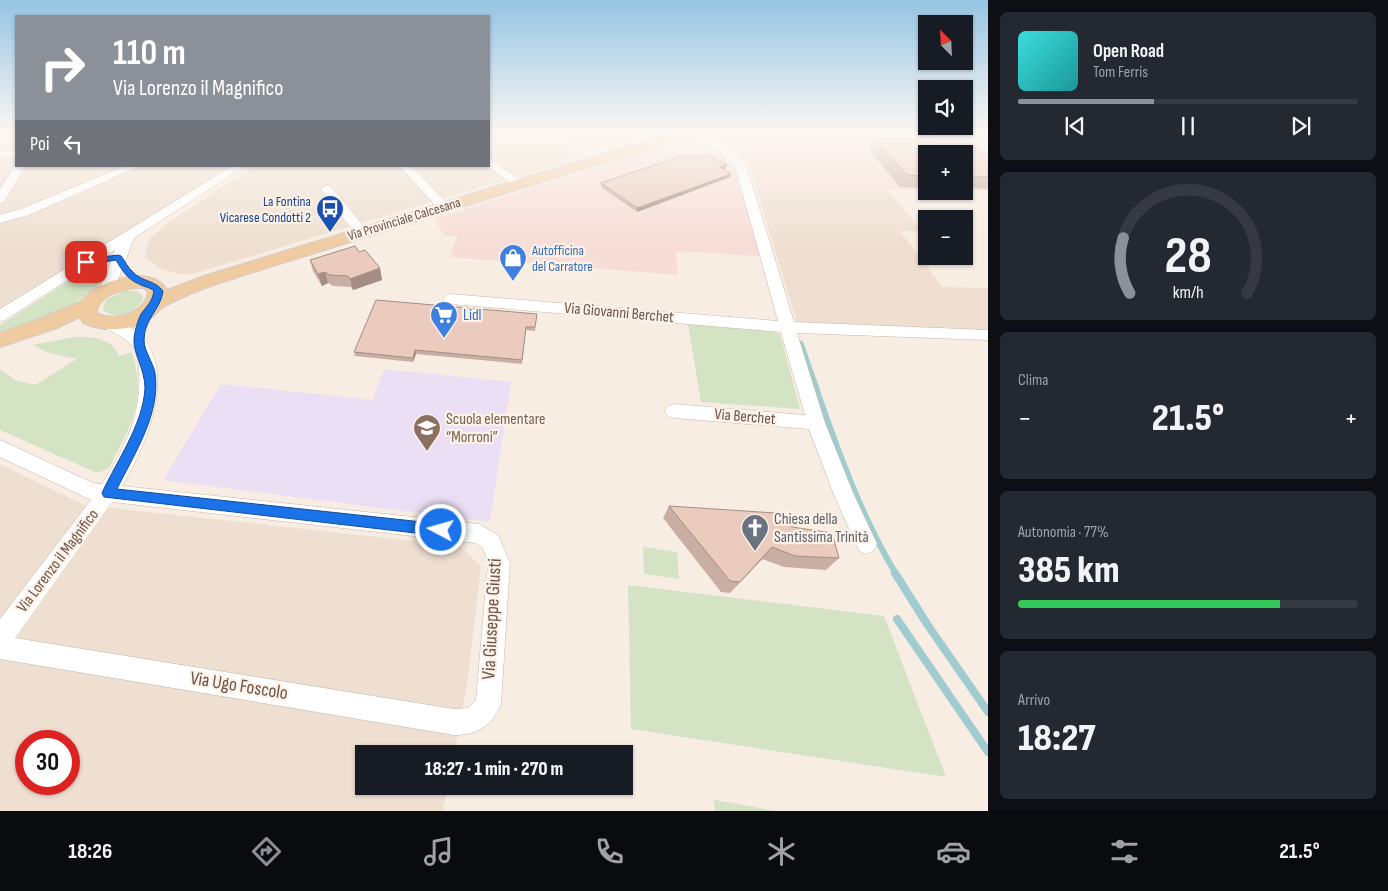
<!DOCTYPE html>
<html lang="it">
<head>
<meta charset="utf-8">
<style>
  body { margin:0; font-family:"Sofia Sans Condensed",sans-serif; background:#242831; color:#f1f3f6; height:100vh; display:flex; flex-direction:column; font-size:19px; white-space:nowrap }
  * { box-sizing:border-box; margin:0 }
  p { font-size:16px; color:#9ea1a6 }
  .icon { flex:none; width:28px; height:28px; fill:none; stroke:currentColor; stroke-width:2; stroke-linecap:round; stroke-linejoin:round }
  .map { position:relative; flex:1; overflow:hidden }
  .panel { display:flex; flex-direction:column; gap:12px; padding:12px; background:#0d0f14; width:400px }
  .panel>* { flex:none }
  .guide { position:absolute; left:15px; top:15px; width:475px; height:152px; border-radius:0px; box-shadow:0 1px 4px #0004; background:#8c9099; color:#fff; overflow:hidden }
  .needle { width:32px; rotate:336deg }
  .tools { position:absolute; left:918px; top:15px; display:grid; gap:10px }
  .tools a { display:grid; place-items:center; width:55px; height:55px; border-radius:0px; background:#171b24; box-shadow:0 1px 4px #0004; font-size:25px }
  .speed { position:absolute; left:15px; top:730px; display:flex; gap:10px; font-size:25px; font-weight:700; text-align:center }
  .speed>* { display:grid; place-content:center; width:65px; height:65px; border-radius:50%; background:#171b24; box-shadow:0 1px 4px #0004; line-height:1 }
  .speed .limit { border:8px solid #d22; background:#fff; color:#111 }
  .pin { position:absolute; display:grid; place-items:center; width:42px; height:42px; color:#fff; margin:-21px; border-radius:10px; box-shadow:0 2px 8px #0006 }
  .me { position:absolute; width:55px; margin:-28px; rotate:276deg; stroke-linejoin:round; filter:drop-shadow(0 0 4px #0008) }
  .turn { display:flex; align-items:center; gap:18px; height:105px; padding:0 15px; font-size:22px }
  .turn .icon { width:65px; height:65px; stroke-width:2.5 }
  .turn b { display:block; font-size:35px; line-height:42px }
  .then { display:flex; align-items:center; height:48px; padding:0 15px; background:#0003; gap:10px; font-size:19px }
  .big { font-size:38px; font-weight:800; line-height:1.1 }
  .panel .tile { flex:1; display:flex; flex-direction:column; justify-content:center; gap:8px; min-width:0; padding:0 18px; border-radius:8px; background:#242831 }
  .panel .dial { align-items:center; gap:0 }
  .dial svg { height:130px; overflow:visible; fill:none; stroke:#363941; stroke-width:7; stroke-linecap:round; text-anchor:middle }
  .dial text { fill:#f1f3f6; stroke:none }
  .song { display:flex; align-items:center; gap:15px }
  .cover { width:60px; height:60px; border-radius:8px; background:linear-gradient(135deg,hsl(180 70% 55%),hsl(180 70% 35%)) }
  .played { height:5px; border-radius:2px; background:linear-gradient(90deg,#8c9099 40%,#363941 40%) }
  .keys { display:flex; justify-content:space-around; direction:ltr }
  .heat { display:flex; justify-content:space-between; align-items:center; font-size:28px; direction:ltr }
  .charge { height:8px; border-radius:4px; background:linear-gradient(90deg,#34c759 77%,#363941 0) }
  .trip { position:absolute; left:355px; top:745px; width:278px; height:50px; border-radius:0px; background:#171b24; box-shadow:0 1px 4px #0004; font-weight:800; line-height:50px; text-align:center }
  .menu { display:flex; height:80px; justify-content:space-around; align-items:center; background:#090b0e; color:#9ea1a6 }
  .menu .icon { width:35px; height:35px }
  .menu .on { color:#8c9099 }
  .menu b { font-size:22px; color:#f1f3f6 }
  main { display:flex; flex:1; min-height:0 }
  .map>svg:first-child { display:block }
  .residential { fill:#efdfd1; fill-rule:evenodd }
  .commercial { fill:#f7ddd7 }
  .education { fill:#eadff4 }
  .green { fill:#d3e3c3 }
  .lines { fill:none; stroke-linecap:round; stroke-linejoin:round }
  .stream-far2 { stroke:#a1cccf; stroke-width:5 }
  .stream-far1 { stroke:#a1cccf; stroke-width:6 }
  .stream { stroke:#a1cccf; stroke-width:8 }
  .minor-casing { stroke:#c7b5ab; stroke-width:1 }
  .major-casing { stroke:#d3ccc9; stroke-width:2 }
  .minor { fill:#fff; fill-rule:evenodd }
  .major { fill:#efcba2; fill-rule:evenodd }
  .wall { fill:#c9afa3 }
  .shaded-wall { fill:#a48e84 }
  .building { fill:#eacbbd; stroke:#a48e84 }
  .route { fill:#1a73e8; stroke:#114b97 }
  .labels { text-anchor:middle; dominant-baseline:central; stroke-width:4.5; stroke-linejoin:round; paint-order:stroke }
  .far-transit-label { font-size:14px; fill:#164399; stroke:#fcf2e7; text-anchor:end }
  .far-street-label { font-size:14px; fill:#6c544c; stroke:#fcf2e7 }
  .far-shop-label { font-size:14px; fill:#366cbe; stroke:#fcf2e7; text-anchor:start }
  .street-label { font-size:16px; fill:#6c544c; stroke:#fcf2e7 }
  .shop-label { font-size:16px; fill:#366cbe; stroke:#fcf2e7; text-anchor:start }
  .education-label { font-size:16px; fill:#785e54; stroke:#fcf2e7; text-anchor:start }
  .worship-label { font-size:16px; fill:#5b616d; stroke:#fcf2e7; text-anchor:start }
  .near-street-label { font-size:19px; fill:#6c544c; stroke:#fcf2e7 }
</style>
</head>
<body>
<main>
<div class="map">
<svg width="988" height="811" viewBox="0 0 988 811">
  <rect width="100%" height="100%" fill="#f8ede2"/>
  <path class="residential" d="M 0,134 L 16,134 L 16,166 L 231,166 L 0,307 Z
    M 489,134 L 551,134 L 584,156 L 192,274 L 179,274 L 162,269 L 145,257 L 150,238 L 172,220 L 255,166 L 489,166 Z
    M 756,187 L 887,189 L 922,231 L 900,231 L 942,287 L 988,288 L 988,330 L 797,323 Z
    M 0,464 L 84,505 L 459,546 L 481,566 L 467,685 L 454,754 L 364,754 L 364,786 L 448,786 L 443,811 L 0,811 ZM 26,741 L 69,741 L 69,784 L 26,784 Z"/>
  <path class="commercial" d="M 714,134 L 937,134 L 939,136 L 988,137 L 988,191 L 964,191 L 964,154 L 926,154 L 926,190 L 756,187 L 751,167 L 725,145 L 729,143 L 724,137 L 717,137 Z
    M 692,137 L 704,140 L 732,161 L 760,256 L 676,251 L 678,275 L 450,257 L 457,236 L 445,236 L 436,222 L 437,218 Z"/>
  <path class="education" d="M 384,369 L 511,382 L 490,522 L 163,480 L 221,384 L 373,400 Z"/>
  <path class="green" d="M 99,267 L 106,268 L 108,270 L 102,282 L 70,307 L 0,334 L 0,325 L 86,270 Z
    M 124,291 L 137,291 L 143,296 C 142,312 112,322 103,309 L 106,300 Z
    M 688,324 L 774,331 L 780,334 L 800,409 L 701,402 Z
    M 74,337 C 92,337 112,337 119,356 L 132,352 C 147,403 131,424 109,468 L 97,473 L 0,430 L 0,369 L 15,380 L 35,385 L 77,359 L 49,353 L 32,345 Z
    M 643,547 L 677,552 L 679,579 L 644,574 Z
    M 628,585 L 884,616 L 946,777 L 631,729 Z
    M 714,800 L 776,811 L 715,811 Z"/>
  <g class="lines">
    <path class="stream-far2" d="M 801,343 L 817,389"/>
    <path class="stream-far1" d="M 816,388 C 838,451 861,516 896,574"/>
    <path class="stream" d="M 895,573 L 927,624 L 988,712
      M 897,619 L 988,752"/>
    <defs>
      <path id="minor" d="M 696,134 L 708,134 L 732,151 L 746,165 L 794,322 L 988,330 L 988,340 L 797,333 L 825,423 L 854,495 L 877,544 L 873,551 L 866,554 L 859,551 L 834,495 L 809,429 L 674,418 L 668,416 L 665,411 L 668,406 L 674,404 L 805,415 L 781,332 L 450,304 L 445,302 L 443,299 L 445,296 L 450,294 L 778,321 L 735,166 L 724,155 Z
        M 16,150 L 16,156 L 0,157 L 0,151 Z
        M 489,158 L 522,182 L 524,184 L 522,186 L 514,186 L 489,166 Z
        M 16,164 L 16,166 L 25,166 L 4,202 L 0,203 L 0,189 Z
        M 125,166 L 140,166 L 29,215 L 0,223 L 0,215 L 21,209 Z
        M 232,166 L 245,166 L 134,238 L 119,278 L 109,294 L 99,294 L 97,291 L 105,278 L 115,250 L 5,320 L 0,321 L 0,309 Z
        M 399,166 L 411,166 L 448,204 L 450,207 L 448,210 L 440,210 Z
        M 327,185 L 331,187 L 367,230 L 368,233 L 367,236 L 357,236 L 321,189 Z
        M 110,319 C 190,341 151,438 122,486 L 479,524 L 498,535 L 510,563 L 501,704 C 492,726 477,735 454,735 L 0,659 L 0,619 L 91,500 L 0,457 L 0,440 L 93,483 L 102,484 C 124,450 142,414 139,372 C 139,364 138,354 133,347 C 125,335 108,333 102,324 L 105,320 ZM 112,502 L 475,543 L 483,548 L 488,563 L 476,700 L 468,708 L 454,709 L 15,638 Z"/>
      <path id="major" d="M 667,134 L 687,134 L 685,137 L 219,283 C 200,290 179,297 162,308 C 158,311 155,315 151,318 C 131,332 104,332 83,323 L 80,317 L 57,328 L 0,347 L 0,333 C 22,325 44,318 65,308 C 70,306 78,304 82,300 C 87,296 90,291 97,288 C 117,277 152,267 167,290 L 207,275 ZM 135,288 L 144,288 L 148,292 C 145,313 116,321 98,314 L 97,310 C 101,295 122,290 135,288 Z"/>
    </defs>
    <use href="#minor" class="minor-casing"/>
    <use href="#major" class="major-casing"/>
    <use href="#minor" class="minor"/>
    <use href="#major" class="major"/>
  </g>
  <path class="wall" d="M 874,138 L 988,154 L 988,189 L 964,188 L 964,154 L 926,154 L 926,188 L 900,187 L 869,150 Z
    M 689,157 L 698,157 L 727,165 L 725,169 L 724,169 L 731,174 L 730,177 L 637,212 L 601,187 L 601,183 Z
    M 359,252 L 380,268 L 382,280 L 353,290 L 351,287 L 333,286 L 328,283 L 322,286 L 313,271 L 310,260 Z
    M 537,314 L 535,331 L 526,330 L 522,364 L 416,354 L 413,362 L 355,356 L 354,352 Z
    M 669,506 L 792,527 L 839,558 L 826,570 L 784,567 L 762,559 L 730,593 L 721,592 L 663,518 Z"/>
  <path class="shaded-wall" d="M 727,165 L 725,169 L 719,171 L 720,167 Z
    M 731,174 L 730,177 L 637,212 L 637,208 Z
    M 380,268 L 382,280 L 353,290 L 350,279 Z
    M 325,272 L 328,283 L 322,286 L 318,274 Z
    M 415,350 L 416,354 L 413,362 L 413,358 Z
    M 772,547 L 762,559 L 730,593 L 740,582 Z"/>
  <path class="building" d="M 874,138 L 968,140 L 983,154 L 988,154 L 988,177 L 964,176 L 964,154 L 926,154 L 926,176 L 907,175 Z
    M 706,154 L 727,165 L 720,167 L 731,174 L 637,208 L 601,183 L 685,155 L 689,157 L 695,155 L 698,157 Z
    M 355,246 L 359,252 L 365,250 L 380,268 L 350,279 L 348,276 L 330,275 L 325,272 L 318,274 L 310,260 Z
    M 376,300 L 537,314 L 535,327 L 526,327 L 522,360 L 415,350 L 413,358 L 354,352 Z
    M 669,506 L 775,513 L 792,527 L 832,533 L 839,558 L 795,556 L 772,547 L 740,582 L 730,581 Z"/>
  <linearGradient id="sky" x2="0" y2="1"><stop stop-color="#95c4e4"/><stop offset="0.54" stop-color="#fcf7f2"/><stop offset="1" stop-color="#fcf7f2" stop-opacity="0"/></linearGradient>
  <rect width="988" height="247" fill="url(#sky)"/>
  <path class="route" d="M 118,255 L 121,256 C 125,261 128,268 133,272 C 142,282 155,280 163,291 C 161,309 144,319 144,340 C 144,351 153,362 155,373 C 161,414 134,454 117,489 L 441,524 L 446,526 L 448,530 L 446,535 L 441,536 L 104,497 L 102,493 C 117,460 143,425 145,388 C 145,370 133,352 134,340 C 134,333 138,320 141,314 C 147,306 152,302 154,291 C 150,287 144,287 139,284 C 127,279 122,270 116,260 L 86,265 L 82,262 L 86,259 Z"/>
  <defs>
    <symbol id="bus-pin" viewBox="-11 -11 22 30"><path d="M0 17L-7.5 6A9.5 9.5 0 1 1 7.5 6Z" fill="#1a4fb4" stroke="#fcf2e7"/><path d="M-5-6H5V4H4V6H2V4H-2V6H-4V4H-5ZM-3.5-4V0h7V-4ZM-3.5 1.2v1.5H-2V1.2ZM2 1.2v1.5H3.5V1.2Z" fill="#fff"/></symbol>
    <symbol id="shop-pin" viewBox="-11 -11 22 30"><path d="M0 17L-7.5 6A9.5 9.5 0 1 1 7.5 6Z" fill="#3f7fe0" stroke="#fcf2e7"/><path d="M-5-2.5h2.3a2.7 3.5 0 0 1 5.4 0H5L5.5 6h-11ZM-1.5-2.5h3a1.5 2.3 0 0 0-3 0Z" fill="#fff"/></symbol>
    <symbol id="supermarket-pin" viewBox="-11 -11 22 30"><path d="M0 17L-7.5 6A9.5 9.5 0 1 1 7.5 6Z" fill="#3f7fe0" stroke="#fcf2e7"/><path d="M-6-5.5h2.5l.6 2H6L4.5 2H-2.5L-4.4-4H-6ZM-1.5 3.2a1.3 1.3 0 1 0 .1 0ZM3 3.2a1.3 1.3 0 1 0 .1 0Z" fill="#fff"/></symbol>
    <symbol id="school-pin" viewBox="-11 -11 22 30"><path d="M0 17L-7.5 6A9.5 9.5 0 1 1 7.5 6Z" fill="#8d6e63" stroke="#fcf2e7"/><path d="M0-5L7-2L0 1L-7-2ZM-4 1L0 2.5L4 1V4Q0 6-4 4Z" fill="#fff"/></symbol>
    <symbol id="church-pin" viewBox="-11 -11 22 30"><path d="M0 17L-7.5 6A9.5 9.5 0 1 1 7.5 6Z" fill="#6b7280" stroke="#fcf2e7"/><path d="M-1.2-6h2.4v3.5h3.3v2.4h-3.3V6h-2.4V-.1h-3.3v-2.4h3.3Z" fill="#fff"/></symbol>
  </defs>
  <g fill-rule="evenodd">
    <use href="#bus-pin" x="314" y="193" width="32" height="43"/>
    <use href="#shop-pin" x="497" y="242" width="32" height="43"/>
    <use href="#supermarket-pin" x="428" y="299" width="32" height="43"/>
    <use href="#school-pin" x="411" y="412" width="32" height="43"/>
    <use href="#church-pin" x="739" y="512" width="32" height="43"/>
  </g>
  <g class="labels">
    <g class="far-transit-label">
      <text x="311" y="201">La Fontina<tspan x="311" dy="16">Vicarese Condotti 2</tspan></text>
    </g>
    <g class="far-street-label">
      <text transform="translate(404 219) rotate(-17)">Via Provinciale Calcesana</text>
    </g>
    <g class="far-shop-label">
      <text x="532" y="250">Autofficina<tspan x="532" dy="16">del Carratore</tspan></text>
    </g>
    <g class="street-label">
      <text transform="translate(619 313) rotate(5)">Via Giovanni Berchet</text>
      <text transform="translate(745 417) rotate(5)">Via Berchet</text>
      <text transform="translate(58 561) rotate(-53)">Via Lorenzo il Magnifico</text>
    </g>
    <g class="shop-label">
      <text x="463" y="315">Lidl</text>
    </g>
    <g class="education-label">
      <text x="446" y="419">Scuola elementare<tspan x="446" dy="18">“Morroni”</tspan></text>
    </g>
    <g class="worship-label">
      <text x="774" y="519">Chiesa della<tspan x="774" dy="18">Santissima Trinità</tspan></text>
    </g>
    <g class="near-street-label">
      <text transform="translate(492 619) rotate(-87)">Via Giuseppe Giusti</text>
      <text transform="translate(239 686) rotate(9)">Via Ugo Foscolo</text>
    </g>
  </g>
</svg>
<div class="tools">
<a><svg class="needle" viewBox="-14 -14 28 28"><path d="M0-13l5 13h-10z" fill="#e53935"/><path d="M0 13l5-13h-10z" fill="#9ea1a6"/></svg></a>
<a><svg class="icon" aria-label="sound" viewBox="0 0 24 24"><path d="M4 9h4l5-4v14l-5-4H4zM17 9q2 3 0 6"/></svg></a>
<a>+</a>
<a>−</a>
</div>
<div class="speed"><div class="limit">30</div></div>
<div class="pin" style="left:86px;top:262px;background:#d93025"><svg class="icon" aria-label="arrive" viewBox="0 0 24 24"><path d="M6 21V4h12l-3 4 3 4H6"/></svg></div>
<svg class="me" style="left:441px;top:530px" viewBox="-20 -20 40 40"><circle r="17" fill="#1a73e8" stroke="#fff" stroke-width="3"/><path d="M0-11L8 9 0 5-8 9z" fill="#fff"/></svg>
<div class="trip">18:27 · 1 min · 270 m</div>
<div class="guide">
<div class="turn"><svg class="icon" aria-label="right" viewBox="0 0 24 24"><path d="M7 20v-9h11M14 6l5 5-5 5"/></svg><div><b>110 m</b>Via Lorenzo il Magnifico</div></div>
<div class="then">Poi<svg class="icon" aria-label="left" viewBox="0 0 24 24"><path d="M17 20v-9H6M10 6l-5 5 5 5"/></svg></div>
</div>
</div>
<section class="panel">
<div class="tile">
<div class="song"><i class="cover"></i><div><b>Open Road</b><p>Tom Ferris</p></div></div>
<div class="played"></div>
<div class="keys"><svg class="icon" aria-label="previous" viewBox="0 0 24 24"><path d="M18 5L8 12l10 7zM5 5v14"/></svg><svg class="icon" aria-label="pause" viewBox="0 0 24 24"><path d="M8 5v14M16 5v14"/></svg><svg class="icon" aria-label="next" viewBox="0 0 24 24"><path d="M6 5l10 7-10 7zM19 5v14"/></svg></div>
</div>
<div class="tile dial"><svg viewBox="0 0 100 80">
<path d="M14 69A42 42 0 1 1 86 69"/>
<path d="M14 69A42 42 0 0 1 10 35" stroke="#8c9099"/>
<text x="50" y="56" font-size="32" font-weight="700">28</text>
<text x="50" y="72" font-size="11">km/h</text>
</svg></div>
<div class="tile"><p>Clima</p>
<div class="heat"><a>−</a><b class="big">21.5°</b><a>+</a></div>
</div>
<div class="tile"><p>Autonomia · 77%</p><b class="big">385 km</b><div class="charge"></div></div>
<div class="tile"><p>Arrivo</p><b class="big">18:27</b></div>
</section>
</main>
<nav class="menu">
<b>18:26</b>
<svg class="icon on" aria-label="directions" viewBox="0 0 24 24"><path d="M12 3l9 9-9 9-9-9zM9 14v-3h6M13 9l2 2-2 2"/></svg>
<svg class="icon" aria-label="music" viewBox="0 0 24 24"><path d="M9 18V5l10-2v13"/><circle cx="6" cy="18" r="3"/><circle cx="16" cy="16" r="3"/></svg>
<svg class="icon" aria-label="phone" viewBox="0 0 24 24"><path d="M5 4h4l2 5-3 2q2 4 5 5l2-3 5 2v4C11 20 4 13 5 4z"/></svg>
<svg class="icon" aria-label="climate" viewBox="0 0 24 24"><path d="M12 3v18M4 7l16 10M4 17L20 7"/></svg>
<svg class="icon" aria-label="car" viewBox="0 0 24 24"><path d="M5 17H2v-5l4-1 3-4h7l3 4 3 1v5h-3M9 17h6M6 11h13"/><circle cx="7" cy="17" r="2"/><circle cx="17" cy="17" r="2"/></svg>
<svg class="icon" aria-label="filters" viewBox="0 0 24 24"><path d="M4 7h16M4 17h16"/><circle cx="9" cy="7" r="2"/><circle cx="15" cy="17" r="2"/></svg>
<b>21.5°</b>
</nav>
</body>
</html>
